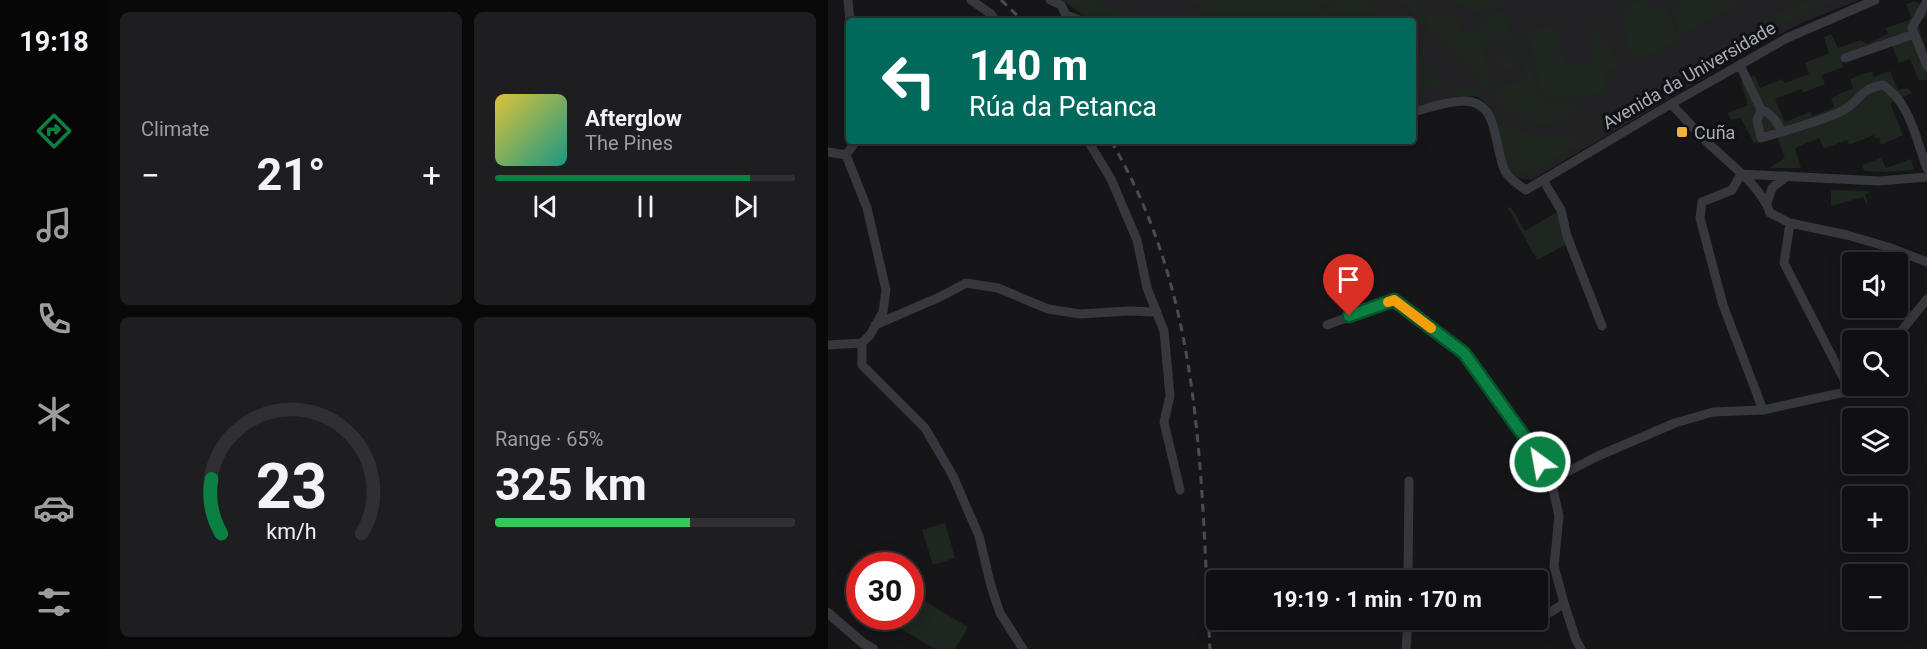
<!DOCTYPE html>
<html lang="en">
<head>
<meta charset="utf-8">
<style>
  body { margin:0; font-family:Roboto,sans-serif; background:#1e1e20; color:#f1f3f6; height:100vh; display:flex; flex-direction:column; font-size:22px; white-space:nowrap }
  * { box-sizing:border-box; margin:0 }
  p { font-size:20px; color:#9c9d9f }
  .icon { flex:none; width:33px; height:33px; fill:none; stroke:currentColor; stroke-width:2; stroke-linecap:round; stroke-linejoin:round }
  .map { position:relative; flex:1; overflow:hidden }
  .drawer { display:flex; flex-direction:column; gap:12px; padding:12px; background:#09090a; width:720px }
  .drawer>* { flex:none }
  .hud { position:absolute; left:18px; top:18px; width:570px; height:126px; border-radius:6px; box-shadow:0 3px 15px #0003,0 0 0 2px #303032; background:#00695c; color:#fff; overflow:hidden }
  .buttons { position:absolute; left:1014px; top:252px; display:grid; gap:12px }
  .buttons a { display:grid; place-items:center; width:66px; height:66px; border-radius:6px; background:#101012; box-shadow:0 3px 15px #0003,0 0 0 2px #303032; font-size:30px }
  .speed { position:absolute; left:18px; top:552px; display:flex; gap:12px; font-size:30px; font-weight:700; text-align:center }
  .speed>* { display:grid; place-content:center; width:78px; height:78px; border-radius:50%; background:#101012; box-shadow:0 3px 15px #0003,0 0 0 2px #303032; line-height:1 }
  .speed .limit { border:9px solid #d22; background:#fff; color:#111 }
  .pin { position:absolute; display:grid; place-items:center; width:51px; height:51px; color:#fff; margin:-62px -26px; border-radius:50% 50% 50% 0; rotate:-45deg; box-shadow:0 0 6px #0007 }
  .pin .icon { rotate:45deg }
  .me { position:absolute; width:66px; margin:-33px; rotate:328deg; stroke-linejoin:round; filter:drop-shadow(0 0 4px #0008) }
  .turn { display:flex; align-items:center; gap:21px; height:126px; padding:0 24px; font-size:27px }
  .turn .icon { width:78px; height:78px; stroke-width:2.5 }
  .turn b { display:block; font-size:42px; line-height:51px }
  .big { font-size:45px; font-weight:700; line-height:1.1 }
  .drawer .tile { flex:1; display:flex; flex-direction:column; justify-content:center; gap:9px; min-width:0; padding:0 21px; border-radius:9px; background:#1e1e20 }
  .drawer .dial { align-items:center; gap:0 }
  .dial svg { height:156px; overflow:visible; fill:none; stroke:#303032; stroke-width:7; stroke-linecap:round; text-anchor:middle }
  .dial text { fill:#f1f3f6; stroke:none }
  .song { display:flex; align-items:center; gap:18px }
  .cover { width:72px; height:72px; border-radius:9px; background:linear-gradient(135deg,hsl(50 70% 55%),hsl(170 70% 35%)) }
  .played { height:6px; border-radius:3px; background:linear-gradient(90deg,#0b8043 85%,#303032 85%) }
  .keys { display:flex; justify-content:space-around; direction:ltr }
  .heat { display:flex; justify-content:space-between; align-items:center; font-size:33px; direction:ltr }
  .charge { height:9px; border-radius:4px; background:linear-gradient(90deg,#34c759 65%,#303032 0) }
  .drawer .tiles { flex:1; display:grid; gap:12px; grid-template-columns:repeat(2,1fr) }
  .trip { position:absolute; left:378px; top:570px; width:342px; height:60px; border-radius:6px; background:#101012; box-shadow:0 3px 15px #0003,0 0 0 2px #303032; font-weight:700; line-height:60px; text-align:center }
  main { display:flex; flex:1; min-height:0 }
  .dock { display:flex; flex-direction:column; width:108px; justify-content:space-around; align-items:center; background:#060607; color:#9c9d9f }
  .dock .icon { width:42px; height:42px }
  .dock .selected { color:#0b8043 }
  .dock b { font-size:27px; color:#f1f3f6 }
  .map>svg:first-child { display:block }
  .built { fill:#222225 }
  .green { fill:#1e261f }
  .lines { fill:none; stroke-linecap:round; stroke-linejoin:round }
  .minor { stroke:#37383d; stroke-width:9 }
  .tertiary { stroke:#37383d; stroke-width:10 }
  .rail { stroke:#4a4c52; stroke-width:3; stroke-dasharray:8 6; stroke-linecap:butt }
  .route-casing { stroke:#07532c; stroke-width:15 }
  .route { stroke:#0b8043; stroke-width:10 }
  .slow { stroke:#f59e0b; stroke-width:10 }
  .poi-dot { fill:#f2b134; stroke:#111113; stroke-width:2 }
  .labels { text-anchor:middle; dominant-baseline:central; stroke-width:6; stroke-linejoin:round; paint-order:stroke }
  .street-label { font-size:18px; fill:#a8adb8; stroke:#111113 }
  .poi-label { font-size:18px; fill:#a8adb8; stroke:#111113; text-anchor:start }
</style>
</head>
<body>
<main>
<nav class="dock">
<b>19:18</b>
<svg class="icon selected" aria-label="directions" viewBox="0 0 24 24"><path d="M12 3l9 9-9 9-9-9zM9 14v-3h6M13 9l2 2-2 2"/></svg>
<svg class="icon" aria-label="music" viewBox="0 0 24 24"><path d="M9 18V5l10-2v13"/><circle cx="6" cy="18" r="3"/><circle cx="16" cy="16" r="3"/></svg>
<svg class="icon" aria-label="phone" viewBox="0 0 24 24"><path d="M5 4h4l2 5-3 2q2 4 5 5l2-3 5 2v4C11 20 4 13 5 4z"/></svg>
<svg class="icon" aria-label="climate" viewBox="0 0 24 24"><path d="M12 3v18M4 7l16 10M4 17L20 7"/></svg>
<svg class="icon" aria-label="car" viewBox="0 0 24 24"><path d="M5 17H2v-5l4-1 3-4h7l3 4 3 1v5h-3M9 17h6M6 11h13"/><circle cx="7" cy="17" r="2"/><circle cx="17" cy="17" r="2"/></svg>
<svg class="icon" aria-label="filters" viewBox="0 0 24 24"><path d="M4 7h16M4 17h16"/><circle cx="9" cy="7" r="2"/><circle cx="15" cy="17" r="2"/></svg>
</nav>
<section class="drawer">
<div class="tiles">
<div class="tile"><p>Climate</p>
<div class="heat"><a>−</a><b class="big">21°</b><a>+</a></div>
</div>
<div class="tile">
<div class="song"><i class="cover"></i><div><b>Afterglow</b><p>The Pines</p></div></div>
<div class="played"></div>
<div class="keys"><svg class="icon" aria-label="previous" viewBox="0 0 24 24"><path d="M18 5L8 12l10 7zM5 5v14"/></svg><svg class="icon" aria-label="pause" viewBox="0 0 24 24"><path d="M8 5v14M16 5v14"/></svg><svg class="icon" aria-label="next" viewBox="0 0 24 24"><path d="M6 5l10 7-10 7zM19 5v14"/></svg></div>
</div>
<div class="tile dial"><svg viewBox="0 0 100 80">
<path d="M14 69A42 42 0 1 1 86 69"/>
<path d="M14 69A42 42 0 0 1 9 41" stroke="#0b8043"/>
<text x="50" y="56" font-size="32" font-weight="700">23</text>
<text x="50" y="72" font-size="11">km/h</text>
</svg></div>
<div class="tile"><p>Range · 65%</p><b class="big">325 km</b><div class="charge"></div></div>
</div>
</section>
<div class="map">
<svg width="1099" height="649" viewBox="0 0 1099 649">
  <rect width="100%" height="100%" fill="#161618"/>
  <path class="built" d="M 234,0 L 1031,0 L 976,22 L 931,45 L 704,180 L 690,178 L 680,169 L 661,106 L 649,96 L 626,97 L 585,108 L 585,21 L 265,21 Z"/>
  <path class="green" d="M 234,0 L 267,0 L 308,21 L 270,21 L 260,19 Z
    M 360,0 L 501,0 L 486,21 L 389,21 Z
    M 504,0 L 543,0 L 559,21 L 489,21 Z
    M 572,0 L 581,0 L 594,7 L 594,9 L 613,19 L 617,11 L 630,16 L 633,33 L 651,29 L 650,24 L 658,23 L 658,14 L 676,11 L 684,42 L 671,45 L 669,38 L 659,40 L 660,44 L 654,45 L 663,87 L 661,90 Z
    M 623,0 L 675,0 L 676,7 L 646,12 Z
    M 814,0 L 820,0 L 823,5 L 832,10 L 839,7 L 852,40 L 811,61 C 807,57 802,53 800,48 C 797,40 800,36 796,26 L 797,25 L 791,9 Z
    M 850,0 L 917,0 L 857,34 L 851,28 L 843,7 L 850,4 Z
    M 979,0 L 1008,0 L 948,27 L 833,95 L 828,87 L 931,30 L 927,24 Z
    M 1087,1 L 1099,10 L 1099,16 L 1089,23 L 1099,51 L 1099,79 L 1091,81 L 1082,59 L 1071,63 L 1064,46 L 1040,55 L 1035,49 L 1014,57 L 1015,67 L 994,75 L 997,84 L 975,93 L 973,89 L 947,99 L 957,122 L 982,112 L 985,116 L 1006,107 L 1003,98 L 1025,88 L 1022,79 L 1044,71 L 1046,77 L 1062,71 L 1070,90 L 1080,88 L 1084,93 L 1062,103 L 1075,135 L 1053,145 L 1051,138 L 1047,138 L 1046,135 L 1021,145 L 1019,140 L 996,149 L 991,138 L 967,148 L 973,168 L 941,168 L 957,158 L 949,136 L 926,143 L 913,118 L 903,120 L 900,113 L 920,105 L 913,82 L 926,75 L 932,88 L 954,79 L 957,83 L 981,74 L 977,63 L 1001,53 L 996,37 L 1003,34 L 1010,48 L 1033,40 L 1038,44 L 1060,34 L 1058,28 L 1081,20 L 1083,18 L 1078,4 Z
    M 776,21 L 778,26 L 768,30 L 768,32 L 778,41 L 791,65 L 777,75 L 779,88 C 763,98 760,95 743,98 C 727,101 713,98 709,80 L 712,78 L 706,63 L 701,31 L 729,25 L 733,41 L 732,48 L 727,50 L 732,50 L 733,51 L 729,54 L 734,54 L 740,66 L 764,62 L 760,43 L 765,41 L 764,36 L 761,36 L 761,33 L 766,32 L 762,26 Z
    M 689,33 L 692,33 L 699,64 L 701,64 C 713,94 706,109 748,103 L 751,112 C 742,116 731,123 721,124 C 701,126 668,108 664,89 L 699,80 Z
    M 585,49 L 614,81 L 613,86 L 585,93 Z
    M 682,53 L 685,68 L 671,72 L 667,57 Z
    M 631,86 C 643,85 656,93 662,102 C 644,92 626,95 606,99 L 606,97 L 625,92 Z
    M 822,92 L 826,99 L 769,133 L 763,134 L 760,132 L 768,129 L 766,124 Z
    M 664,107 C 672,125 698,135 717,136 C 728,137 739,132 749,140 L 750,145 C 734,152 721,163 705,170 C 673,186 671,126 664,107 Z
    M 1053,158 L 1058,168 L 1083,159 L 1086,170 L 1060,172 L 1036,171 L 1034,165 Z
    M 1003,190 L 1044,191 L 1037,194 L 1040,203 L 1038,204 L 1035,197 L 1003,206 Z
    M 683,207 L 697,231 L 731,211 L 739,244 L 709,260 L 680,208 Z
    M 117,523 L 127,558 L 105,565 L 94,530 Z
    M 83,593 L 140,627 L 127,649 L 107,649 L 63,623 L 67,617 L 82,616 Z"/>
  <g class="lines">
    <path class="minor" d="M 20,0 L 22,21
      M 143,0 L 163,14 L 168,21
      M 222,0 L 233,5 L 238,15 L 255,21
      M 1099,1 L 1084,28 L 1099,66
      M 1017,58 L 1086,34
      M 912,65 L 933,110 L 929,120 L 933,138 L 954,132 C 949,122 944,113 933,110
      M 843,104 C 855,116 866,129 878,141 C 899,162 933,185 942,213 L 962,223 L 1019,235 L 1060,247 L 1099,262
      M 585,112 C 601,108 620,101 636,101 C 672,101 665,146 677,171 C 681,179 691,185 698,190 L 843,104 L 959,38 L 1047,0
      M 954,132 C 974,125 997,120 1016,110 C 1033,100 1031,89 1055,85 C 1082,102 1088,140 1099,168
      M 260,141 L 283,179 L 309,240 L 319,288 L 336,331 L 342,396 L 336,422 L 352,490
      M 0,152 L 18,155
      M 18,155 L 39,208 L 58,290 L 55,312 L 42,335 L 34,343 L 34,365 L 97,428 L 125,476 L 151,536 L 163,586 L 172,613 L 195,649
      M 18,155 L 28,141
      M 913,174 L 904,190 L 874,202 L 872,218 L 895,305 L 935,410
      M 913,174 L 1051,181 L 1099,177
      M 715,180 L 733,210 L 739,236 L 774,326
      M 939,203 L 944,188 L 959,176
      M 962,223 L 956,263 L 1022,391
      M 47,325 L 114,296 L 138,283 L 170,288 L 220,309 L 252,314 L 301,311 L 329,312
      M 499,325 L 566,300 L 636,353 L 701,443 L 723,480 L 731,516 L 726,566 L 736,603 L 748,640 L 753,649
      M 1066,340 L 1099,299
      M 0,345 L 34,343
      M 723,480 L 770,456 L 847,423 L 885,412 L 935,410 L 1022,391 L 1030,386
      M 580,580 L 581,481
      M 710,611 L 723,612 L 736,603
      M 578,649 L 580,620"/>
    <path class="tertiary" d="M 0,613 L 35,643 L 45,649"/>
    <path class="rail" d="M 173,0 L 195,21
      M 283,141 C 376,299 372,472 382,649"/>
  </g>
  <g class="lines">
    <defs>
      <path id="route" d="M 521,316 L 566,300 L 636,353 L 701,443 L 712,462"/>
    </defs>
    <use href="#route" class="route-casing"/>
    <use href="#route" class="route"/>
    <path class="slow" d="M 560,302 L 566,300 L 603,328"/>
  </g>
  <rect class="poi-dot" x="848" y="126" width="12" height="12" rx="3"/>
  <g class="labels">
    <g class="street-label">
      <text transform="translate(861 75) rotate(-30)">Avenida da Universidade</text>
    </g>
    <g class="poi-label">
      <text x="866" y="132">Cuña</text>
    </g>
  </g>
</svg>
<div class="buttons">
<a><svg class="icon" aria-label="sound" viewBox="0 0 24 24"><path d="M4 9h4l5-4v14l-5-4H4zM17 9q2 3 0 6"/></svg></a>
<a><svg class="icon" aria-label="search" viewBox="0 0 24 24"><circle cx="10" cy="10" r="6"/><path d="M15 15l6 6"/></svg></a>
<a><svg class="icon" aria-label="layers" viewBox="0 0 24 24"><path d="M12 4l9 5-9 5-9-5zM3 14l9 5 9-5"/></svg></a>
<a>+</a>
<a>−</a>
</div>
<div class="speed"><div class="limit">30</div></div>
<div class="pin" style="left:521px;top:316px;background:#d93025"><svg class="icon" aria-label="arrive" viewBox="0 0 24 24"><path d="M6 21V4h12l-3 4 3 4H6"/></svg></div>
<svg class="me" style="left:712px;top:462px" viewBox="-20 -20 40 40"><circle r="17" fill="#0b8043" stroke="#fff" stroke-width="3"/><path d="M0-11L8 9 0 5-8 9z" fill="#fff"/></svg>
<div class="trip">19:19 · 1 min · 170 m</div>
<div class="hud">
<div class="turn"><svg class="icon" aria-label="left" viewBox="0 0 24 24"><path d="M17 20v-9H6M10 6l-5 5 5 5"/></svg><div><b>140 m</b>Rúa da Petanca</div></div>
</div>
</div>
</main>
</body>
</html>
